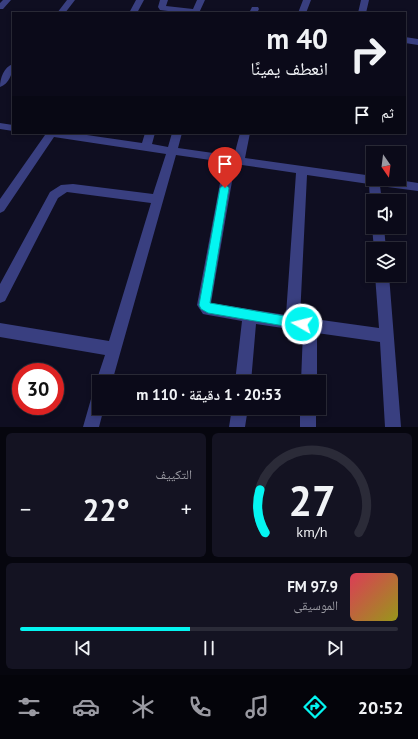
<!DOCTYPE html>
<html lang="ar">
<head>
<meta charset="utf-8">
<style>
  body { margin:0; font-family:"PT Sans","Noto Naskh Arabic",sans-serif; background:#141322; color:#f1f3f6; direction:rtl; height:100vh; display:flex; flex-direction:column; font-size:15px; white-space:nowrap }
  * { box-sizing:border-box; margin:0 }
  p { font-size:13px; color:#9a9aa2 }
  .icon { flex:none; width:22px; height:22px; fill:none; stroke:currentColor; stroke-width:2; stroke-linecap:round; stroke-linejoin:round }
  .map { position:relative; height:427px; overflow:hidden; direction:ltr }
  .panel { display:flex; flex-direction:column; gap:6px; padding:6px; background:#06060e; flex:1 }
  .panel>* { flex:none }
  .top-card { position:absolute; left:12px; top:12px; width:394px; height:122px; border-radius:0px; box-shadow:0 2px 6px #0003,0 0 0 1px #2b2b38; direction:rtl; background:#0b0a19; color:#f1f3f6; overflow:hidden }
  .needle { width:26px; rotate:166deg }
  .fabs { position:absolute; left:366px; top:146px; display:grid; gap:8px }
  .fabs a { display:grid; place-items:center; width:40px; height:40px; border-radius:0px; background:#0b0a19; box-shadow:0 2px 6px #0003,0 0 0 1px #2b2b38; font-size:20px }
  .speed { position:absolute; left:12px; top:363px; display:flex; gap:8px; font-size:20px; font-weight:700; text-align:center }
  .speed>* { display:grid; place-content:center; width:52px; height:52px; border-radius:50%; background:#0b0a19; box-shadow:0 2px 6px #0003,0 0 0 1px #2b2b38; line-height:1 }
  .speed .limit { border:6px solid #d22; background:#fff; color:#111 }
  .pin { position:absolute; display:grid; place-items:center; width:34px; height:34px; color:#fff; margin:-41px -17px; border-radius:50% 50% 50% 0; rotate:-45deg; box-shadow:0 0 4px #0007 }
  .pin .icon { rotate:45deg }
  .me { position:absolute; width:44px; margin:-22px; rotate:278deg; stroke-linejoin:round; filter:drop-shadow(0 0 3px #0008) }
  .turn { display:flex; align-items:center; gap:14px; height:84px; padding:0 12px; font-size:18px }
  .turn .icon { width:52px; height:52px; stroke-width:2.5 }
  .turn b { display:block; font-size:28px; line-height:34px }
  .then { display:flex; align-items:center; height:38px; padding:0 12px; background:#0003; gap:8px; font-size:15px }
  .big { font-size:30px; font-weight:600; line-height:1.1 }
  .panel .widget { flex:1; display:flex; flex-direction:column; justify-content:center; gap:6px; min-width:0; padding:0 14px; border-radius:6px; background:#141322 }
  .panel .dial { align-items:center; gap:0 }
  .dial svg { height:104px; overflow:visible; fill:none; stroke:#2b2b38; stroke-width:7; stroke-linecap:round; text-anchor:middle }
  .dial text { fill:#f1f3f6; stroke:none }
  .song { display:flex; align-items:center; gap:12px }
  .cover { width:48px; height:48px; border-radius:6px; background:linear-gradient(135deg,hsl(350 70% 55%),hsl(60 70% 35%)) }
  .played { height:4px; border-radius:2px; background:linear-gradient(90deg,#04f5f1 45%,#2b2b38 45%) }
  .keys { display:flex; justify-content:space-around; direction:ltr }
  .heat { display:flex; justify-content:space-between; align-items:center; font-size:22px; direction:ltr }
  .panel .tiles { flex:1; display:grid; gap:6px; grid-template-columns:1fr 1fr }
  .widget:last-child { grid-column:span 2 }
  .trip { position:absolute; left:92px; top:375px; width:234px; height:40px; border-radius:0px; background:#0b0a19; box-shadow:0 2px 6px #0003,0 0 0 1px #2b2b38; font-weight:600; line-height:40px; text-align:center; direction:rtl }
  .tabs { display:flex; height:64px; justify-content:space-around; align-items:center; background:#04040a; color:#9a9aa2 }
  .tabs .icon { width:28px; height:28px }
  .tabs .on { color:#04f5f1 }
  .tabs b { font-size:18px; color:#f1f3f6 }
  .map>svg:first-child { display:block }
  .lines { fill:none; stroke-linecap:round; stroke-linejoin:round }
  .minor { fill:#393f80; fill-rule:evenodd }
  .route { fill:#04f5f1; stroke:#039f9d }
</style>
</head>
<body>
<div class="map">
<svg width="418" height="427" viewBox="0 0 418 427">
  <rect width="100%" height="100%" fill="#0f0e21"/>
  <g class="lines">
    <path class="minor" d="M 3,0 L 11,0 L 3,9 L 0,9 L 0,3 Z
      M 67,0 L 75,0 L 65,13 L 57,13 Z
      M 136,0 L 144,0 L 137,13 L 129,13 Z
      M 160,0 L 168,0 L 166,6 L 193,9 L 197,0 L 205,0 L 199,13 L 184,13 L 160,10 L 158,7 Z
      M 303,0 L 311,0 L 306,13 L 298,13 Z
      M 361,0 L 369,0 L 366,13 L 358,13 Z
      M 252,7 L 258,7 L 259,9 L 257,13 L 249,13 Z
      M 405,37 L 418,39 L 418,45 L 405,43 Z
      M 13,64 C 13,73 9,84 0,87 C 0,78 4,67 13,64 Z
      M 0,123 L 13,125 L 13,131 L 0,129 Z
      M 44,133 L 73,133 L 142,143 L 145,133 L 155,133 L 152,144 L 168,147 L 172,133 L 182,133 L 178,148 L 234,156 L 240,133 L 250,133 L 245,158 L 373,176 L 373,179 L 392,179 L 418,183 L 418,191 L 380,186 L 382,201 L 373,201 L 373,205 L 370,201 L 369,184 L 307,175 L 300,317 L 379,328 L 375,275 L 389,275 L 401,427 L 385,427 L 380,342 L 317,333 L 317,382 L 301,382 L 303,331 L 256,324 L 251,382 L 235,382 L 242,321 L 208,315 L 203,314 L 197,305 L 224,162 L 176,155 L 112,382 L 99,382 L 99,388 L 96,382 L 105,355 L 0,337 L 0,323 L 109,341 L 151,203 L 67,192 L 58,198 L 5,301 L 0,303 L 0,284 L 50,192 L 61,185 L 73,184 L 153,194 L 166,154 L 54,137 L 4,211 L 0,213 L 0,199 L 45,135 ZM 235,164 L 296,173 L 286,315 L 211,303 Z
      M 373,225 L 373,227 L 384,227 L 386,249 L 374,249 L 372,227 Z
      M 99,390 L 99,408 L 104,408 L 99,427 L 83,427 L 93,392 Z
      M 232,408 L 248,408 L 245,427 L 229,427 Z
      M 300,408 L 316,408 L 316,427 L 300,427 Z"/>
  </g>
  <path class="route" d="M 225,184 L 229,188 L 210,303 L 302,319 L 305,320 L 307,324 L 305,327 L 302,329 L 208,313 L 201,309 L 199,305 L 220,188 Z"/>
</svg>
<div class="fabs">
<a><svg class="needle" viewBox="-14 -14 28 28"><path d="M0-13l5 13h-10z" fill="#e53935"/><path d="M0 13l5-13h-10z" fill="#9a9aa2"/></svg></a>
<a><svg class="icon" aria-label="sound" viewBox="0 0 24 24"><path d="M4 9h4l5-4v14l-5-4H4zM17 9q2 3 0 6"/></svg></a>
<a><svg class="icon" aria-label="layers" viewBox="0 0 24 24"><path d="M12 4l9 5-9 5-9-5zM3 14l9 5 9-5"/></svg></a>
</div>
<div class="speed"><div class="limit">30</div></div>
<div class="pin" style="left:225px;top:188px;background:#d93025"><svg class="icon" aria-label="arrive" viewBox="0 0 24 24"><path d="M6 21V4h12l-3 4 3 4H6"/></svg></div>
<svg class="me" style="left:302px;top:324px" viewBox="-20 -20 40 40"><circle r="17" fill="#04f5f1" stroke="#fff" stroke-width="3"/><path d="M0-11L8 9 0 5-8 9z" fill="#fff"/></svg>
<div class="trip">20:53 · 1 دقيقة · 110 m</div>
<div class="top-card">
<div class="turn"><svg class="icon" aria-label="right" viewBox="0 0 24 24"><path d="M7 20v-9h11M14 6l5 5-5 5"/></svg><div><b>40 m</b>انعطف يمينًا</div></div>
<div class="then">ثم<svg class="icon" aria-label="arrive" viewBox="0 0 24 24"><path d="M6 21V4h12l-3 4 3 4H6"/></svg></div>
</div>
</div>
<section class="panel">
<div class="tiles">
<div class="widget dial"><svg viewBox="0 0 100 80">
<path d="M14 69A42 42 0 1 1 86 69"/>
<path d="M14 69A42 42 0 0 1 10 36" stroke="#04f5f1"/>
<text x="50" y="56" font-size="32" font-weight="700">27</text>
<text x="50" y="72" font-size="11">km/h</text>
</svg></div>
<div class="widget"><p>التكييف</p>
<div class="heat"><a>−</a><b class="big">22°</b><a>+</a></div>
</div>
<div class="widget">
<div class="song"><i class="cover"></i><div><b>97.9 FM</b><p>الموسيقى</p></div></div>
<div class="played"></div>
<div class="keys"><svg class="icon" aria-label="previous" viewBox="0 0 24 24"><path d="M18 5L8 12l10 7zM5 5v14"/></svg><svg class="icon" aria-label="pause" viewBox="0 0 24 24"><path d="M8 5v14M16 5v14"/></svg><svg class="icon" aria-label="next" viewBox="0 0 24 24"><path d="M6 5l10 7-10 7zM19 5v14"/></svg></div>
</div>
</div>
</section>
<nav class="tabs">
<b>20:52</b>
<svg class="icon on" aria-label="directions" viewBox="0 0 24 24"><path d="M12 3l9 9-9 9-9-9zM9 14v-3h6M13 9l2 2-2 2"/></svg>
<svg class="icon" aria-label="music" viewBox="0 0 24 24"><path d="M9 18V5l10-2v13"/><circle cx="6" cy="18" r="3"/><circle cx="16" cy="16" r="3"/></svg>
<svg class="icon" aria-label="phone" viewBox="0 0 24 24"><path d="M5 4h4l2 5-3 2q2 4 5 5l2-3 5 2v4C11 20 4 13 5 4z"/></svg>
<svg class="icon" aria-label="climate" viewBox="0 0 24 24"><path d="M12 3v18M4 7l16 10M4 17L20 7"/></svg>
<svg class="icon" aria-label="car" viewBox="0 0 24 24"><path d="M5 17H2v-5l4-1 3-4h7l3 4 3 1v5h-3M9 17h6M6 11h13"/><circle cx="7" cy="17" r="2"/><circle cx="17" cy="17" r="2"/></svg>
<svg class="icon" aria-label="filters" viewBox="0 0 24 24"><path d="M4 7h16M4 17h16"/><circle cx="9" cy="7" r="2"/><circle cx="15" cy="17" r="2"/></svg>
</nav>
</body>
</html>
